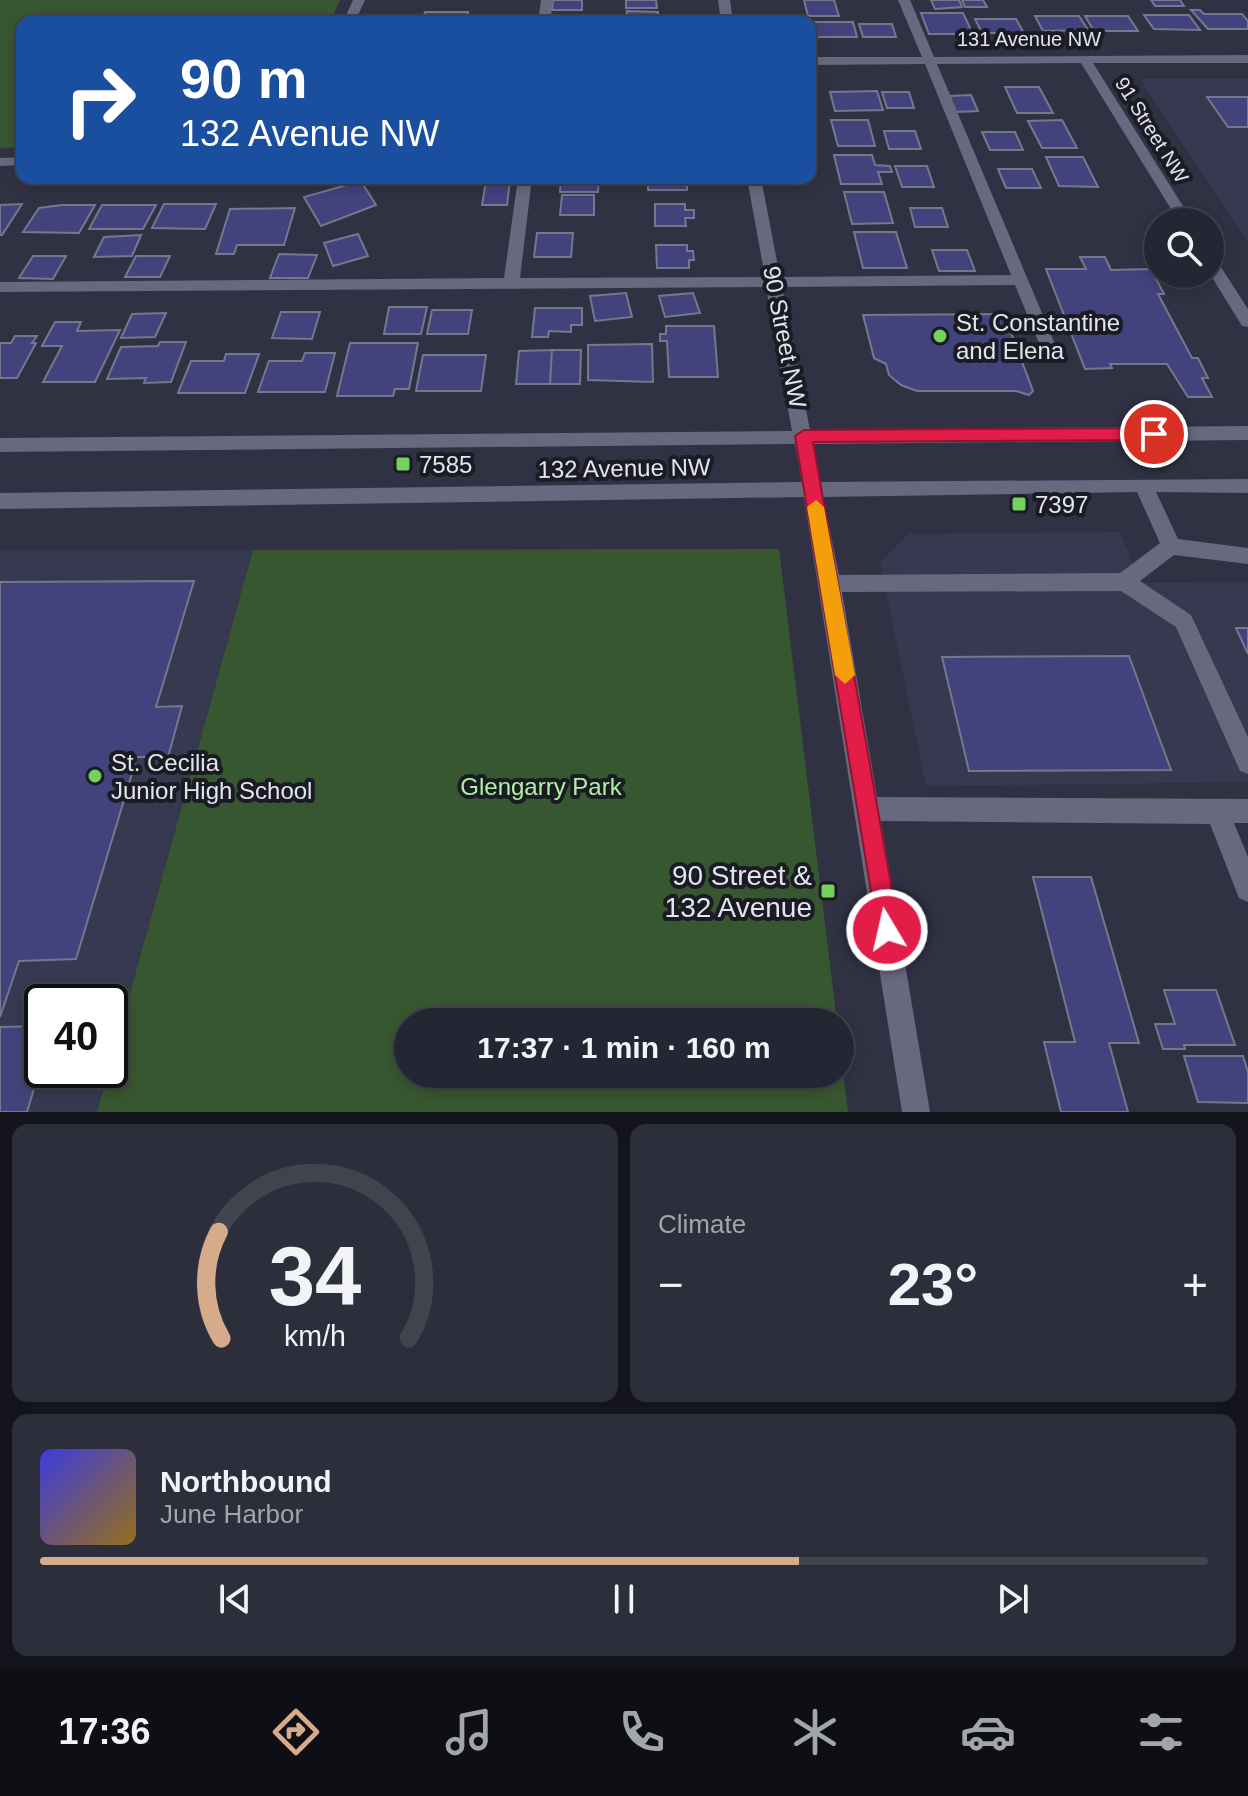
<!DOCTYPE html>
<html lang="en">
<head>
<meta charset="utf-8">
<style>
  body { margin:0; font-family:Helvetica,sans-serif; background:#2c2e3b; color:#f1f3f6; height:100vh; display:flex; flex-direction:column; font-size:30px; white-space:nowrap }
  * { box-sizing:border-box; margin:0 }
  p { font-size:26px; color:#a3a5ac }
  .icon { flex:none; width:44px; height:44px; fill:none; stroke:currentColor; stroke-width:2; stroke-linecap:round; stroke-linejoin:round }
  .map { position:relative; height:1112px; overflow:hidden }
  .sheet { display:flex; flex-direction:column; gap:12px; padding:12px; background:#14151c; flex:1 }
  .sheet>* { flex:none }
  .top-card { position:absolute; left:16px; top:16px; width:800px; height:168px; border-radius:16px; box-shadow:0 4px 12px #0003,0 0 0 2px #41434e; background:#1a4fa0; color:#fff; overflow:hidden }
  .fabs { position:absolute; left:1144px; top:208px; display:grid; gap:16px }
  .fabs a { display:grid; place-items:center; width:80px; height:80px; border-radius:50%; background:#242633; box-shadow:0 4px 12px #0003,0 0 0 2px #41434e; font-size:40px }
  .speed { position:absolute; left:24px; top:984px; display:flex; gap:16px; font-size:40px; font-weight:700; text-align:center }
  .speed>* { display:grid; place-content:center; width:104px; height:104px; border-radius:50%; background:#242633; box-shadow:0 4px 12px #0003,0 0 0 2px #41434e; line-height:1 }
  .speed .limit { border:4px solid #111; border-radius:12px; background:#fff; color:#111 }
  .pin { position:absolute; display:grid; place-items:center; width:68px; height:68px; color:#fff; margin:-34px; border:4px solid #fff; border-radius:50%; box-shadow:0 2px 8px #0007 }
  .me { position:absolute; width:88px; margin:-44px; rotate:351deg; stroke-linejoin:round; filter:drop-shadow(0 0 6px #0008) }
  .turn { display:flex; align-items:center; gap:28px; height:168px; padding:0 32px; font-size:36px }
  .turn .icon { width:104px; height:104px; stroke-width:2.5 }
  .turn b { display:block; font-size:56px; line-height:68px }
  .big { font-size:60px; font-weight:700; line-height:1.1 }
  .sheet .widget { flex:1; display:flex; flex-direction:column; justify-content:center; gap:12px; min-width:0; padding:0 28px; border-radius:16px; background:#2c2e3b }
  .sheet .dial { align-items:center; gap:0 }
  .dial svg { height:208px; overflow:visible; fill:none; stroke:#41434e; stroke-width:7; stroke-linecap:round; text-anchor:middle }
  .dial text { fill:#f1f3f6; stroke:none }
  .song { display:flex; align-items:center; gap:24px }
  .cover { width:96px; height:96px; border-radius:12px; background:linear-gradient(135deg,hsl(240 70% 55%),hsl(40 70% 35%)) }
  .played { height:8px; border-radius:4px; background:linear-gradient(90deg,#d6ab8b 65%,#41434e 65%) }
  .keys { display:flex; justify-content:space-around; direction:ltr }
  .heat { display:flex; justify-content:space-between; align-items:center; font-size:44px; direction:ltr }
  .sheet .tiles { flex:1; display:grid; gap:12px; grid-template-columns:1fr 1fr }
  .widget:last-child { grid-column:span 2 }
  .trip { position:absolute; left:394px; top:1008px; width:460px; height:80px; border-radius:40px; background:#242633; box-shadow:0 4px 12px #0003,0 0 0 2px #41434e; font-weight:700; line-height:80px; text-align:center }
  .menu { display:flex; height:128px; justify-content:space-around; align-items:center; background:#0e0f14; color:#a3a5ac }
  .menu .icon { width:56px; height:56px }
  .menu .active { color:#d6ab8b }
  .menu b { font-size:36px; color:#f1f3f6 }
  .map>svg:first-child { display:block }
  .built { fill:#373951 }
  .green { fill:#375730 }
  .building { fill:#42437d; stroke:#75778c; stroke-width:2 }
  .lines { fill:none; stroke-linecap:round; stroke-linejoin:round }
  .minor { fill:#67697e; fill-rule:evenodd }
  .route { fill:#e11d48; stroke:#92132f; stroke-width:2 }
  .slow { fill:#f59e0b }
  .poi-dot { fill:#72d25d; stroke:#1a1b23; stroke-width:3 }
  .labels { text-anchor:middle; dominant-baseline:central; stroke-width:8; stroke-linejoin:round; paint-order:stroke }
  .far-street-label { font-size:20px; fill:#e2e4f0; stroke:#1a1b23 }
  .poi-label { font-size:24px; fill:#e2e4f0; stroke:#1a1b23; text-anchor:start }
  .street-label { font-size:24px; fill:#e2e4f0; stroke:#1a1b23 }
  .park-label { font-size:24px; fill:#b0f2a2; stroke:#1a1b23 }
  .near-poi-label { font-size:28px; fill:#e2e4f0; stroke:#1a1b23; text-anchor:end }
</style>
</head>
<body>
<div class="map">
<svg width="1248" height="1112" viewBox="0 0 1248 1112">
  <rect width="100%" height="100%" fill="#303244"/>
  <path class="built" d="M 1140,79 L 1248,79 L 1248,242 Z
    M 1120,532 L 1141,583 L 1248,582 L 1248,782 L 926,786 L 880,562 L 909,534 Z
    M 0,550 L 253,550 L 110,1064 L 110,1002 L 42,1002 L 42,1070 L 108,1070 L 97,1112 L 0,1112 Z"/>
  <path class="green" d="M 0,0 L 340,0 L 330,22 L 22,22 L 22,147 L 0,148 Z
    M 779,549 L 837,1022 L 408,1022 L 408,1074 L 840,1074 L 840,1049 L 848,1112 L 97,1112 L 253,550 Z"/>
  <path class="building" d="M 553,0 L 582,0 L 582,10 L 552,10 Z
    M 626,0 L 656,0 L 657,8 L 626,8 Z
    M 804,0 L 834,0 L 839,16 L 808,16 Z
    M 931,0 L 959,0 L 962,7 L 935,9 Z
    M 962,0 L 983,0 L 987,7 L 965,7 Z
    M 1151,0 L 1180,0 L 1184,6 L 1155,6 Z
    M 1191,10 L 1200,10 L 1204,14 L 1242,14 L 1248,21 L 1248,29 L 1208,29 Z
    M 627,11 L 658,12 L 658,22 L 626,22 Z
    M 425,12 L 468,12 L 466,22 L 422,22 Z
    M 921,13 L 963,13 L 973,34 L 929,34 Z
    M 1144,15 L 1189,15 L 1200,30 L 1154,29 Z
    M 1035,16 L 1079,16 L 1088,30 L 1043,31 Z
    M 1085,16 L 1128,16 L 1138,31 L 1094,31 Z
    M 975,19 L 1016,19 L 1024,33 L 982,33 Z
    M 810,22 L 853,22 L 857,37 L 814,37 Z
    M 859,24 L 892,24 L 896,37 L 863,37 Z
    M 1005,87 L 1039,87 L 1053,113 L 1017,113 Z
    M 877,91 L 883,110 L 835,111 L 830,92 Z
    M 882,92 L 909,92 L 914,108 L 887,108 Z
    M 971,95 L 978,111 L 956,112 L 949,96 Z
    M 1207,97 L 1248,97 L 1248,127 L 1228,127 Z
    M 831,120 L 868,120 L 875,146 L 838,146 Z
    M 1062,120 L 1077,148 L 1042,148 L 1028,121 Z
    M 884,131 L 915,131 L 921,149 L 889,149 Z
    M 982,132 L 1015,132 L 1023,150 L 990,150 Z
    M 834,155 L 872,155 L 875,165 L 890,166 L 892,172 L 878,172 L 882,184 L 841,184 Z
    M 1046,157 L 1083,157 L 1098,187 L 1059,186 Z
    M 895,166 L 927,166 L 934,187 L 902,187 Z
    M 998,169 L 1032,169 L 1041,188 L 1006,188 Z
    M 561,178 L 599,178 L 598,192 L 560,192 Z
    M 619,178 L 687,178 L 687,190 L 648,190 L 648,182 L 619,182 Z
    M 361,181 L 376,205 L 321,226 L 304,197 Z
    M 486,181 L 510,181 L 507,205 L 482,205 Z
    M 844,192 L 884,192 L 893,223 L 852,224 Z
    M 562,195 L 594,195 L 594,215 L 560,215 Z
    M 22,204 L 2,235 L 0,235 L 0,205 Z
    M 164,204 L 216,204 L 205,229 L 152,228 Z
    M 655,204 L 685,204 L 685,210 L 694,210 L 694,218 L 685,218 L 686,226 L 655,226 Z
    M 62,205 L 95,205 L 79,233 L 23,232 L 39,208 Z
    M 102,205 L 156,205 L 143,229 L 89,229 Z
    M 295,208 L 284,245 L 237,245 L 234,254 L 216,254 L 230,209 Z
    M 910,208 L 942,208 L 948,227 L 915,227 Z
    M 854,232 L 896,232 L 907,268 L 863,268 Z
    M 537,233 L 573,233 L 571,257 L 534,257 Z
    M 358,234 L 368,256 L 333,266 L 324,243 Z
    M 141,235 L 132,256 L 94,257 L 104,237 Z
    M 656,245 L 687,245 L 687,251 L 693,251 L 694,260 L 689,260 L 689,268 L 657,268 Z
    M 932,250 L 967,250 L 975,271 L 939,271 Z
    M 279,254 L 317,255 L 308,278 L 270,278 Z
    M 33,256 L 66,256 L 53,279 L 19,278 Z
    M 136,256 L 170,256 L 160,277 L 125,277 Z
    M 1080,257 L 1105,257 L 1111,270 L 1151,269 L 1164,294 L 1158,294 L 1192,358 L 1198,358 L 1208,378 L 1202,378 L 1212,397 L 1188,397 L 1167,364 L 1110,364 L 1112,368 L 1085,369 L 1046,269 L 1086,269 Z
    M 626,293 L 632,317 L 595,321 L 590,296 Z
    M 693,293 L 700,313 L 665,317 L 659,296 Z
    M 389,307 L 427,307 L 421,334 L 384,334 Z
    M 535,308 L 582,308 L 582,325 L 571,325 L 571,332 L 549,331 L 548,337 L 532,337 Z
    M 432,310 L 472,310 L 468,334 L 427,334 Z
    M 281,312 L 320,312 L 312,339 L 272,338 Z
    M 166,313 L 155,337 L 121,338 L 132,314 Z
    M 1004,314 L 1033,391 L 1029,395 L 1016,391 L 917,391 L 901,385 L 889,375 L 886,364 L 874,358 L 863,315 Z
    M 55,322 L 81,322 L 77,331 L 120,330 L 95,382 L 43,382 L 62,346 L 42,346 Z
    M 666,326 L 714,326 L 718,377 L 669,377 L 667,341 L 660,341 L 660,334 L 666,334 Z
    M 15,336 L 37,336 L 32,343 L 36,343 L 17,378 L 0,378 L 0,343 L 11,343 Z
    M 160,342 L 186,342 L 171,382 L 144,383 L 146,378 L 107,379 L 121,347 L 158,346 Z
    M 350,343 L 418,343 L 409,389 L 395,389 L 393,396 L 337,396 Z
    M 652,344 L 653,382 L 588,380 L 588,345 Z
    M 552,350 L 581,350 L 580,384 L 550,384 Z
    M 552,350 L 550,384 L 516,384 L 519,351 Z
    M 305,353 L 335,353 L 325,392 L 258,392 L 269,361 L 302,361 Z
    M 226,354 L 259,354 L 245,393 L 178,393 L 191,361 L 224,361 Z
    M 423,355 L 486,355 L 481,391 L 416,391 Z
    M 194,581 L 156,707 L 182,706 L 168,757 L 137,757 L 76,959 L 19,961 L 0,1017 L 0,582 Z
    M 1236,628 L 1248,628 L 1248,654 Z
    M 1129,656 L 1171,770 L 969,771 L 942,657 Z
    M 1033,877 L 1091,877 L 1139,1043 L 1109,1043 L 1128,1112 L 1061,1112 L 1044,1042 L 1075,1042 Z
    M 1164,990 L 1216,990 L 1235,1045 L 1184,1045 L 1185,1049 L 1163,1049 L 1155,1024 L 1175,1024 Z
    M 42,1026 L 42,1062 L 27,1112 L 0,1112 L 0,1027 Z
    M 1184,1056 L 1243,1056 L 1248,1072 L 1248,1103 L 1198,1102 Z"/>
  <g class="lines">
    <path class="minor" d="M 353,0 L 365,0 L 355,22 L 343,22 Z
      M 541,0 L 553,0 L 550,22 L 538,22 Z
      M 718,0 L 730,0 L 733,22 L 721,22 Z
      M 898,0 L 910,0 L 934,57 L 1248,55 L 1248,63 L 1093,63 L 1193,222 L 1179,222 L 1081,63 L 937,64 L 1055,344 L 1053,348 L 1041,348 L 1015,285 L 782,287 L 810,430 L 1248,426 L 1248,440 L 813,444 L 820,482 L 1248,479 L 1248,493 L 1156,492 L 1178,539 L 1248,548 L 1248,564 L 1174,555 L 1140,581 L 1191,615 L 1248,737 L 1248,774 L 1240,771 L 1176,627 L 1121,591 L 842,592 L 877,797 L 1248,799 L 1248,823 L 1234,823 L 1248,857 L 1248,902 L 1239,898 L 1210,824 L 881,821 L 930,1112 L 902,1112 L 804,497 L 0,509 L 0,493 L 802,482 L 795,444 L 0,452 L 0,438 L 792,431 L 766,287 L 0,292 L 0,282 L 504,278 L 518,178 L 532,178 L 520,278 L 765,277 L 747,178 L 761,178 L 780,277 L 1011,275 L 925,64 L 810,65 L 810,57 L 922,57 ZM 1137,492 L 1160,543 L 1120,573 L 839,575 L 823,497 Z
      M 22,157 L 22,165 L 0,166 L 0,158 Z
      M 1210,256 L 1215,258 L 1248,309 L 1248,327 L 1242,326 L 1210,274 Z"/>
  </g>
  <path class="route" d="M 1154,428 L 1163,434 L 1154,440 L 813,442 L 899,930 L 896,939 L 887,942 L 879,939 L 795,436 L 804,430 Z"/>
  <path class="slow" d="M 816,500 L 824,507 L 855,675 L 845,684 L 835,675 L 807,507 Z"/>
  <g class="poi-dot">
    <circle cx="940" cy="336" r="8"/>
    <rect x="395" y="456" width="16" height="16" rx="4"/>
    <rect x="1011" y="496" width="16" height="16" rx="4"/>
    <circle cx="95" cy="776" r="8"/>
    <rect x="820" y="883" width="16" height="16" rx="4"/>
  </g>
  <g class="labels">
    <g class="far-street-label">
      <text x="1029" y="39">131 Avenue NW</text>
      <text transform="translate(1152 130) rotate(58)">91 Street NW</text>
    </g>
    <g class="poi-label">
      <text x="956" y="322">St. Constantine<tspan x="956" dy="28">and Elena</tspan></text>
      <text x="419" y="464">7585</text>
      <text x="1035" y="504">7397</text>
      <text x="111" y="762">St. Cecilia<tspan x="111" dy="28">Junior High School</tspan></text>
    </g>
    <g class="street-label">
      <text transform="translate(785 337) rotate(79)">90 Street NW</text>
      <text transform="translate(624 468) rotate(-1)">132 Avenue NW</text>
    </g>
    <g class="park-label">
      <text x="541" y="786">Glengarry Park</text>
    </g>
    <g class="near-poi-label">
      <text x="812" y="875">90 Street &amp;<tspan x="812" dy="32">132 Avenue</tspan></text>
    </g>
  </g>
</svg>
<div class="fabs">
<a><svg class="icon" aria-label="search" viewBox="0 0 24 24"><circle cx="10" cy="10" r="6"/><path d="M15 15l6 6"/></svg></a>
</div>
<div class="speed"><div class="limit">40</div></div>
<div class="pin" style="left:1154px;top:434px;background:#d93025"><svg class="icon" aria-label="arrive" viewBox="0 0 24 24"><path d="M6 21V4h12l-3 4 3 4H6"/></svg></div>
<svg class="me" style="left:887px;top:930px" viewBox="-20 -20 40 40"><circle r="17" fill="#e11d48" stroke="#fff" stroke-width="3"/><path d="M0-11L8 9 0 5-8 9z" fill="#fff"/></svg>
<div class="trip">17:37 · 1 min · 160 m</div>
<div class="top-card">
<div class="turn"><svg class="icon" aria-label="right" viewBox="0 0 24 24"><path d="M7 20v-9h11M14 6l5 5-5 5"/></svg><div><b>90 m</b>132 Avenue NW</div></div>
</div>
</div>
<section class="sheet">
<div class="tiles">
<div class="widget dial"><svg viewBox="0 0 100 80">
<path d="M14 69A42 42 0 1 1 86 69"/>
<path d="M14 69A42 42 0 0 1 13 28" stroke="#d6ab8b"/>
<text x="50" y="56" font-size="32" font-weight="700">34</text>
<text x="50" y="72" font-size="11">km/h</text>
</svg></div>
<div class="widget"><p>Climate</p>
<div class="heat"><a>−</a><b class="big">23°</b><a>+</a></div>
</div>
<div class="widget">
<div class="song"><i class="cover"></i><div><b>Northbound</b><p>June Harbor</p></div></div>
<div class="played"></div>
<div class="keys"><svg class="icon" aria-label="previous" viewBox="0 0 24 24"><path d="M18 5L8 12l10 7zM5 5v14"/></svg><svg class="icon" aria-label="pause" viewBox="0 0 24 24"><path d="M8 5v14M16 5v14"/></svg><svg class="icon" aria-label="next" viewBox="0 0 24 24"><path d="M6 5l10 7-10 7zM19 5v14"/></svg></div>
</div>
</div>
</section>
<nav class="menu">
<b>17:36</b>
<svg class="icon active" aria-label="directions" viewBox="0 0 24 24"><path d="M12 3l9 9-9 9-9-9zM9 14v-3h6M13 9l2 2-2 2"/></svg>
<svg class="icon" aria-label="music" viewBox="0 0 24 24"><path d="M9 18V5l10-2v13"/><circle cx="6" cy="18" r="3"/><circle cx="16" cy="16" r="3"/></svg>
<svg class="icon" aria-label="phone" viewBox="0 0 24 24"><path d="M5 4h4l2 5-3 2q2 4 5 5l2-3 5 2v4C11 20 4 13 5 4z"/></svg>
<svg class="icon" aria-label="climate" viewBox="0 0 24 24"><path d="M12 3v18M4 7l16 10M4 17L20 7"/></svg>
<svg class="icon" aria-label="car" viewBox="0 0 24 24"><path d="M5 17H2v-5l4-1 3-4h7l3 4 3 1v5h-3M9 17h6M6 11h13"/><circle cx="7" cy="17" r="2"/><circle cx="17" cy="17" r="2"/></svg>
<svg class="icon" aria-label="filters" viewBox="0 0 24 24"><path d="M4 7h16M4 17h16"/><circle cx="9" cy="7" r="2"/><circle cx="15" cy="17" r="2"/></svg>
</nav>
</body>
</html>
